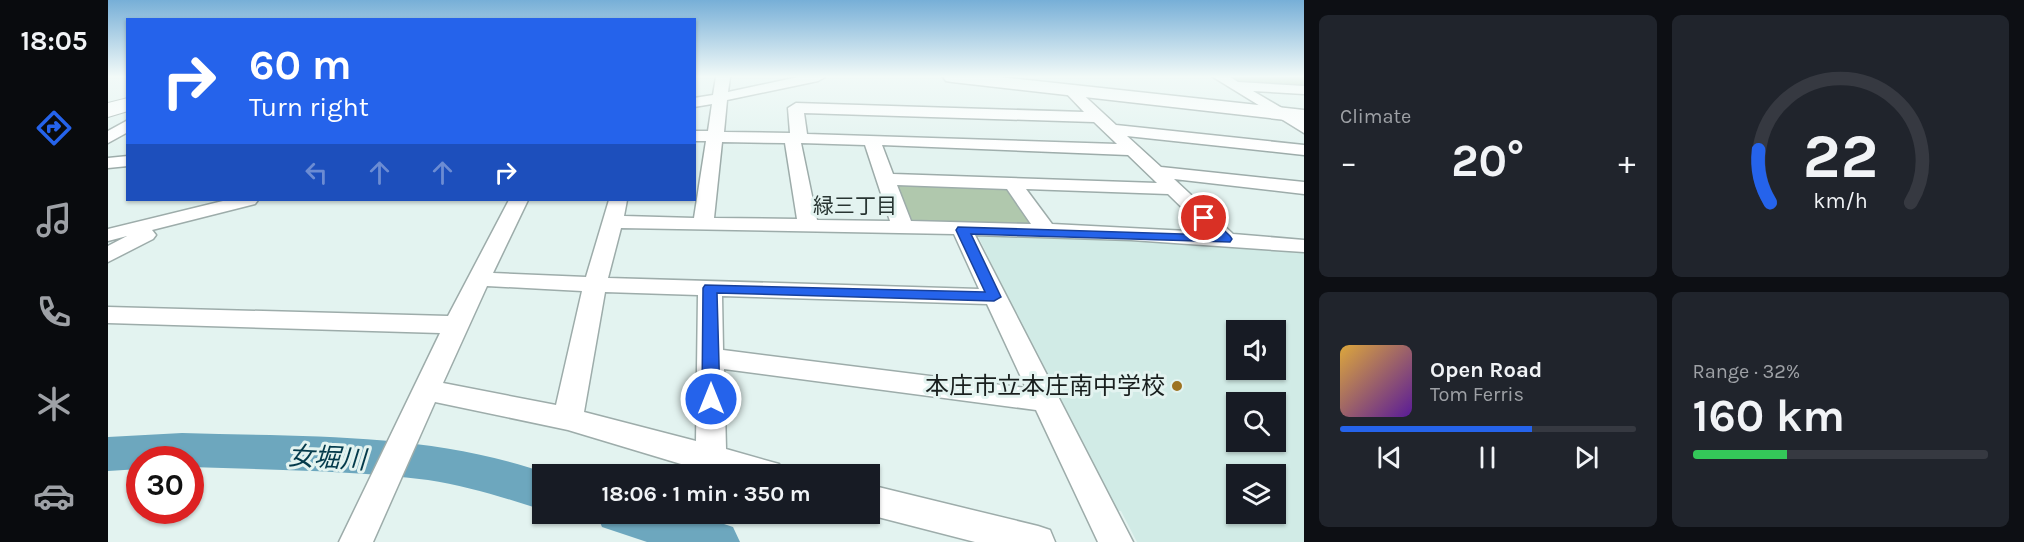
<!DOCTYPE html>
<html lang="en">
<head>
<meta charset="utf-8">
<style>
  body { margin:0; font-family:Karla,"Noto Sans JP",sans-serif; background:#20242c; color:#f1f3f6; height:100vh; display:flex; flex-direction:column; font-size:22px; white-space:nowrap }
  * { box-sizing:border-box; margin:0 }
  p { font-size:20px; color:#9ea1a6 }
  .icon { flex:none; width:33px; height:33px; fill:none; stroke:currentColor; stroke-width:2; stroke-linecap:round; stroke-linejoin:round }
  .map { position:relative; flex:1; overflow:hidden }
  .panel { display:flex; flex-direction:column; gap:15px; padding:15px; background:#0d0f14; width:720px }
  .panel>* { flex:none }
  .guide { position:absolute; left:18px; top:18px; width:570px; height:183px; border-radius:0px; box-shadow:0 2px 4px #0004; background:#2563eb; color:#fff; overflow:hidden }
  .controls { position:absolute; left:1118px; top:320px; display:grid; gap:12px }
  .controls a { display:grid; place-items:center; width:60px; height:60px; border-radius:0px; background:#171b24; box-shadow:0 2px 4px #0004; font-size:30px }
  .speed { position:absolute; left:18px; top:446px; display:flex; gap:12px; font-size:30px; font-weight:700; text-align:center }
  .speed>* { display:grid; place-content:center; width:78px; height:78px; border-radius:50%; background:#171b24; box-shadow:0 2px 4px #0004; line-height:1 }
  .speed .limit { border:9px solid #d22; background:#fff; color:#111 }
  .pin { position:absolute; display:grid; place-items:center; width:51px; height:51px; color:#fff; margin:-26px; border:3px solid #fff; border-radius:50%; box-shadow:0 2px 6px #0007 }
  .me { position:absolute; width:66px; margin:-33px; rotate:0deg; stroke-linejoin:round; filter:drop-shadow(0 0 4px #0008) }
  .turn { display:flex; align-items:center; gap:21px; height:126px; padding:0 24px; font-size:27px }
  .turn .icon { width:78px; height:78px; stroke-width:2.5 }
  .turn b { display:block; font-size:42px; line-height:51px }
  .lanes { display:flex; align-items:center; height:57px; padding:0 24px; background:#0003; justify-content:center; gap:30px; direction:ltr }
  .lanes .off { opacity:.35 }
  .big { font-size:45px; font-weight:700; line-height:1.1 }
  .panel .card { flex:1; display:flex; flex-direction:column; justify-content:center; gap:9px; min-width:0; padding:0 21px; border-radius:9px; background:#20242c }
  .panel .dial { align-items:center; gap:0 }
  .dial svg { height:156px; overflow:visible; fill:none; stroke:#363941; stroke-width:7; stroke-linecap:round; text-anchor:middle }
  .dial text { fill:#f1f3f6; stroke:none }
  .song { display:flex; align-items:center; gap:18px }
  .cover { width:72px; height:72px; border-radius:9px; background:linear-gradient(135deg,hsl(40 70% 55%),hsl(270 70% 35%)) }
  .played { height:6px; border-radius:3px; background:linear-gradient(90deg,#2563eb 65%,#363941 65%) }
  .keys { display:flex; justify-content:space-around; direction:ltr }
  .heat { display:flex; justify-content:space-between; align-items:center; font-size:33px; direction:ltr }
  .charge { height:9px; border-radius:4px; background:linear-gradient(90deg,#34c759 32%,#363941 0) }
  .panel .tiles { flex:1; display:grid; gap:15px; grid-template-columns:repeat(2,1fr) }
  .trip { position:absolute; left:424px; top:464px; width:348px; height:60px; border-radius:0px; background:#171b24; box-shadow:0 2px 4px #0004; font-weight:700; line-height:60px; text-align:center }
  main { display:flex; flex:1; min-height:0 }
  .tab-bar { display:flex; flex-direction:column; width:108px; justify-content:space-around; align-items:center; background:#090b0e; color:#9ea1a6 }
  .tab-bar .icon { width:42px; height:42px }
  .tab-bar .selected { color:#2563eb }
  .tab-bar b { font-size:27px; color:#f1f3f6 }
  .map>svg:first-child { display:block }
  .built { fill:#d1ebe6; fill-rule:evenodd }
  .green { fill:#b0c8ad }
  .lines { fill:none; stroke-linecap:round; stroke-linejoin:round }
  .river { fill:#6da7be; fill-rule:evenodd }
  .minor-casing { stroke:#9dacaa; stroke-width:3 }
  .major-casing { stroke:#9dacaa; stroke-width:3 }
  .highway-casing { stroke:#9dacaa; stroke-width:2 }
  .minor { fill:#fff; fill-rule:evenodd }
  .major { fill:#fff; fill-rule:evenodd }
  .highway { fill:#fff; fill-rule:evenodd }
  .route { fill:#2563eb; stroke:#184099; stroke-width:1.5 }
  .poi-dot { fill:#9d7321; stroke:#e3f3f0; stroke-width:2 }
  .labels { text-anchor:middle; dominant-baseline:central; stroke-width:6; stroke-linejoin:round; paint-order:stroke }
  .neighbourhood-label { font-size:21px; fill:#283532; stroke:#e3f3f0 }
  .near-poi-label { font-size:24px; fill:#191f1e; stroke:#e3f3f0; text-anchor:end }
  .near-water-label { font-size:26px; font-style:italic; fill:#043a4b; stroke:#e3f3f0 }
</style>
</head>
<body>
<main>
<nav class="tab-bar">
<b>18:05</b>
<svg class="icon selected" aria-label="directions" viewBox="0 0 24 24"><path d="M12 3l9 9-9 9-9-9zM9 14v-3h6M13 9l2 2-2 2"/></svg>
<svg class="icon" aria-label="music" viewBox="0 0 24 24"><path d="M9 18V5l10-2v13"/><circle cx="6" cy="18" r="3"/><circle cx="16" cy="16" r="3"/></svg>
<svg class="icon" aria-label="phone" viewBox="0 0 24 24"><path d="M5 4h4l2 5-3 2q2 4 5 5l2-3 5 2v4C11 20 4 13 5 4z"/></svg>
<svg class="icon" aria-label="climate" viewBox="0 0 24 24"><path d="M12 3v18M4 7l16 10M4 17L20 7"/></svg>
<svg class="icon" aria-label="car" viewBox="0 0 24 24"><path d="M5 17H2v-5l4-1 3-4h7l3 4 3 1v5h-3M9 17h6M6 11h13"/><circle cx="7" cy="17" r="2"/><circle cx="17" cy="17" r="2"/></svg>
</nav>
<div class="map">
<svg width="1196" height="542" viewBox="0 0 1196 542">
  <rect width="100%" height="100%" fill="#e3f3f0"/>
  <path class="built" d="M 869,234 L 1105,241 L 1113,246 L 1196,253 L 1196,542 L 1029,542 L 1013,511 L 1004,510 ZM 1128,330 L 1167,330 L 1167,369 L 1128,369 ZM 1128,402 L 1167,402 L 1167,441 L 1128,441 ZM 1128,474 L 1167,474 L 1167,513 L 1128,513 Z"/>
  <path class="green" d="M 1118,77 L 1196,77 L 1196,89 L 1127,83 Z
    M 784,184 L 897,186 L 930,226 L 805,226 Z"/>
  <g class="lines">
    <path class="river" d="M 74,433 C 196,437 324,432 440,474 L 435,474 L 435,510 C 397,498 360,486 320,480 C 241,470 162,470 82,467 L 82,459 L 32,459 L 32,469 L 0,471 L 0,437 Z
      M 488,513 L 583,513 L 625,527 L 632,542 L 539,542 L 494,527 Z"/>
    <defs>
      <path id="minor" d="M 608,77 L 622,77 L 620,92 L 690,77 L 717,77 L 710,81 L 619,100 L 616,132 L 682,133 L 680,108 L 688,103 L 976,112 L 956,91 L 963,87 L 968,88 L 1008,125 L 1196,145 L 1196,155 L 1019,136 L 1053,167 L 1196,182 L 1196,194 L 1066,179 L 1125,234 L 1196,240 L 1196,252 L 1023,240 L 867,235 L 1025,542 L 990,542 L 928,410 L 616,369 L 618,449 L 671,464 L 676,474 L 603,473 L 460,430 L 327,402 L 265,542 L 231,542 L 332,333 L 0,323 L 0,307 L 340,316 L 401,200 L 420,200 L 385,273 L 478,277 L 501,200 L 519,200 L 516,216 L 586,218 L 598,141 L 586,141 L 586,131 L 600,131 L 604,104 L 586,107 L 586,98 L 605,95 ZM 696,113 L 986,122 L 1009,144 L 699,134 ZM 614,142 L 677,143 L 689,219 L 606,218 ZM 693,143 L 757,145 L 782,221 L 709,220 ZM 774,145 L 1020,155 L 1049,183 L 785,174 ZM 789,185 L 899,189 L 923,224 L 803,221 ZM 918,189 L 1060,194 L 1099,232 L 944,224 ZM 513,228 L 846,234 L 871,289 L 500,278 ZM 379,286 L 474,291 L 448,405 L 335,383 ZM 497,292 L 590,295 L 588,441 L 476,412 ZM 614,296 L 879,304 L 918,388 L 615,350 Z
        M 1105,77 L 1122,77 L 1130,82 L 1196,86 L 1196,94 L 1145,91 L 1196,121 L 1196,133 Z
        M 20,120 L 20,132 L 0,143 L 0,131 Z
        M 20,156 L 20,166 L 0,168 L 0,158 Z
        M 119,200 L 150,200 L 147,204 L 44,230 L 48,235 L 45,239 L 0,262 L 0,246 L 19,236 L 0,241 L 0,229 Z
        M 762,485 L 930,526 L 942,530 L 947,542 L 867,542 L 762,515 L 758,513 L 762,513 Z"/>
      <path id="major" d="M 835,77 L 891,77 L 1196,110 L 1196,122 L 844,82 L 838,81 Z"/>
      <path id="highway" d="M 20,98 L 20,111 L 0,117 L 0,103 Z"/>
    </defs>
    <use href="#minor" class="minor-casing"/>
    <use href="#major" class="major-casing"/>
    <use href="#highway" class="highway-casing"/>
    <use href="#minor" class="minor"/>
    <use href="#major" class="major"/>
    <use href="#highway" class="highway"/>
  </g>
  <linearGradient id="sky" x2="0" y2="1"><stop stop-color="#77afd7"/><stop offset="0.5" stop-color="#f2faf8"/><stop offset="1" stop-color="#f2faf8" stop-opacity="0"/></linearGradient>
  <rect width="1196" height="153" fill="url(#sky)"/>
  <path class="route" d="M 1096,214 L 1100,215 L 1122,236 L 1124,239 L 1122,242 L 863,234 L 893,297 L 886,301 L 609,293 L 612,399 L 609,403 L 603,405 L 597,403 L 594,399 L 595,288 L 597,285 L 877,292 L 848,230 L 850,227 L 1106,235 L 1090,218 Z"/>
  <circle class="poi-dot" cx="1069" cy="386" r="6"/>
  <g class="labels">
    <g class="neighbourhood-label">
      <text x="747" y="206">緑三丁目</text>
    </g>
    <g class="near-poi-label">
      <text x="1057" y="386">本庄市立本庄南中学校</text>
    </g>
    <g class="near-water-label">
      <text transform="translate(219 458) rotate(3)">女堀川</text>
    </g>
  </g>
</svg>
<div class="controls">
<a><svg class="icon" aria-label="sound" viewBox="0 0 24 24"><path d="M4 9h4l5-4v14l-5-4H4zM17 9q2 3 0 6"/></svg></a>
<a><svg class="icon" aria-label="search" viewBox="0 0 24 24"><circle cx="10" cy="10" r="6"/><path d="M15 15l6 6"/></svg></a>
<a><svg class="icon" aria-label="layers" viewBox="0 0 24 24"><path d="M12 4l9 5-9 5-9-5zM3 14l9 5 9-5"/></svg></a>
</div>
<div class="speed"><div class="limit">30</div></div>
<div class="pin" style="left:1096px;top:218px;background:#d93025"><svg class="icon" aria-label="arrive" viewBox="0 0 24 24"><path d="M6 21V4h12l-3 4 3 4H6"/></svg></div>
<svg class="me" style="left:603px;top:399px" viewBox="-20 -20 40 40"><circle r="17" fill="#2563eb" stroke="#fff" stroke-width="3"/><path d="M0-11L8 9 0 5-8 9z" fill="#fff"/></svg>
<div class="trip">18:06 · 1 min · 350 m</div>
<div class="guide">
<div class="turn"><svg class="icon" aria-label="right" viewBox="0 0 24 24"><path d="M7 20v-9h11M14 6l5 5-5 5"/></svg><div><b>60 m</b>Turn right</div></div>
<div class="lanes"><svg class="icon off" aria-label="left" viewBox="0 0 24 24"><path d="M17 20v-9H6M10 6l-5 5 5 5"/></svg><svg class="icon off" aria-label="ahead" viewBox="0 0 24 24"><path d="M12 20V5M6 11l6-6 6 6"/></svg><svg class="icon off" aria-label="ahead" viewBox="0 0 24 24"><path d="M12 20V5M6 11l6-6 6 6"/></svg><svg class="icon" aria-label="right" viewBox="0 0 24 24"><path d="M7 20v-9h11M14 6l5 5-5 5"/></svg></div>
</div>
</div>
<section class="panel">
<div class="tiles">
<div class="card"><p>Climate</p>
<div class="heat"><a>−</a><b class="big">20°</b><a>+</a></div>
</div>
<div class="card dial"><svg viewBox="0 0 100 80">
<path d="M14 69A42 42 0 1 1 86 69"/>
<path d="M14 69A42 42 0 0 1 8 42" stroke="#2563eb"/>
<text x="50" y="56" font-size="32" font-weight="700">22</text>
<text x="50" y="72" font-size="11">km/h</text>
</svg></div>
<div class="card">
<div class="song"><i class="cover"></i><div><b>Open Road</b><p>Tom Ferris</p></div></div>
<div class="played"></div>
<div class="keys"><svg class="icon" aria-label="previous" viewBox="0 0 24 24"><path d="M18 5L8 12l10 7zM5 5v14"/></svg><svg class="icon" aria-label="pause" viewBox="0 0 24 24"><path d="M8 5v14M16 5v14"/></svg><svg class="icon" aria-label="next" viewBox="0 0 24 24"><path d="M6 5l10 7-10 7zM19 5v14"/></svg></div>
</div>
<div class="card"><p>Range · 32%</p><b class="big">160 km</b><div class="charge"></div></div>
</div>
</section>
</main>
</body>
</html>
